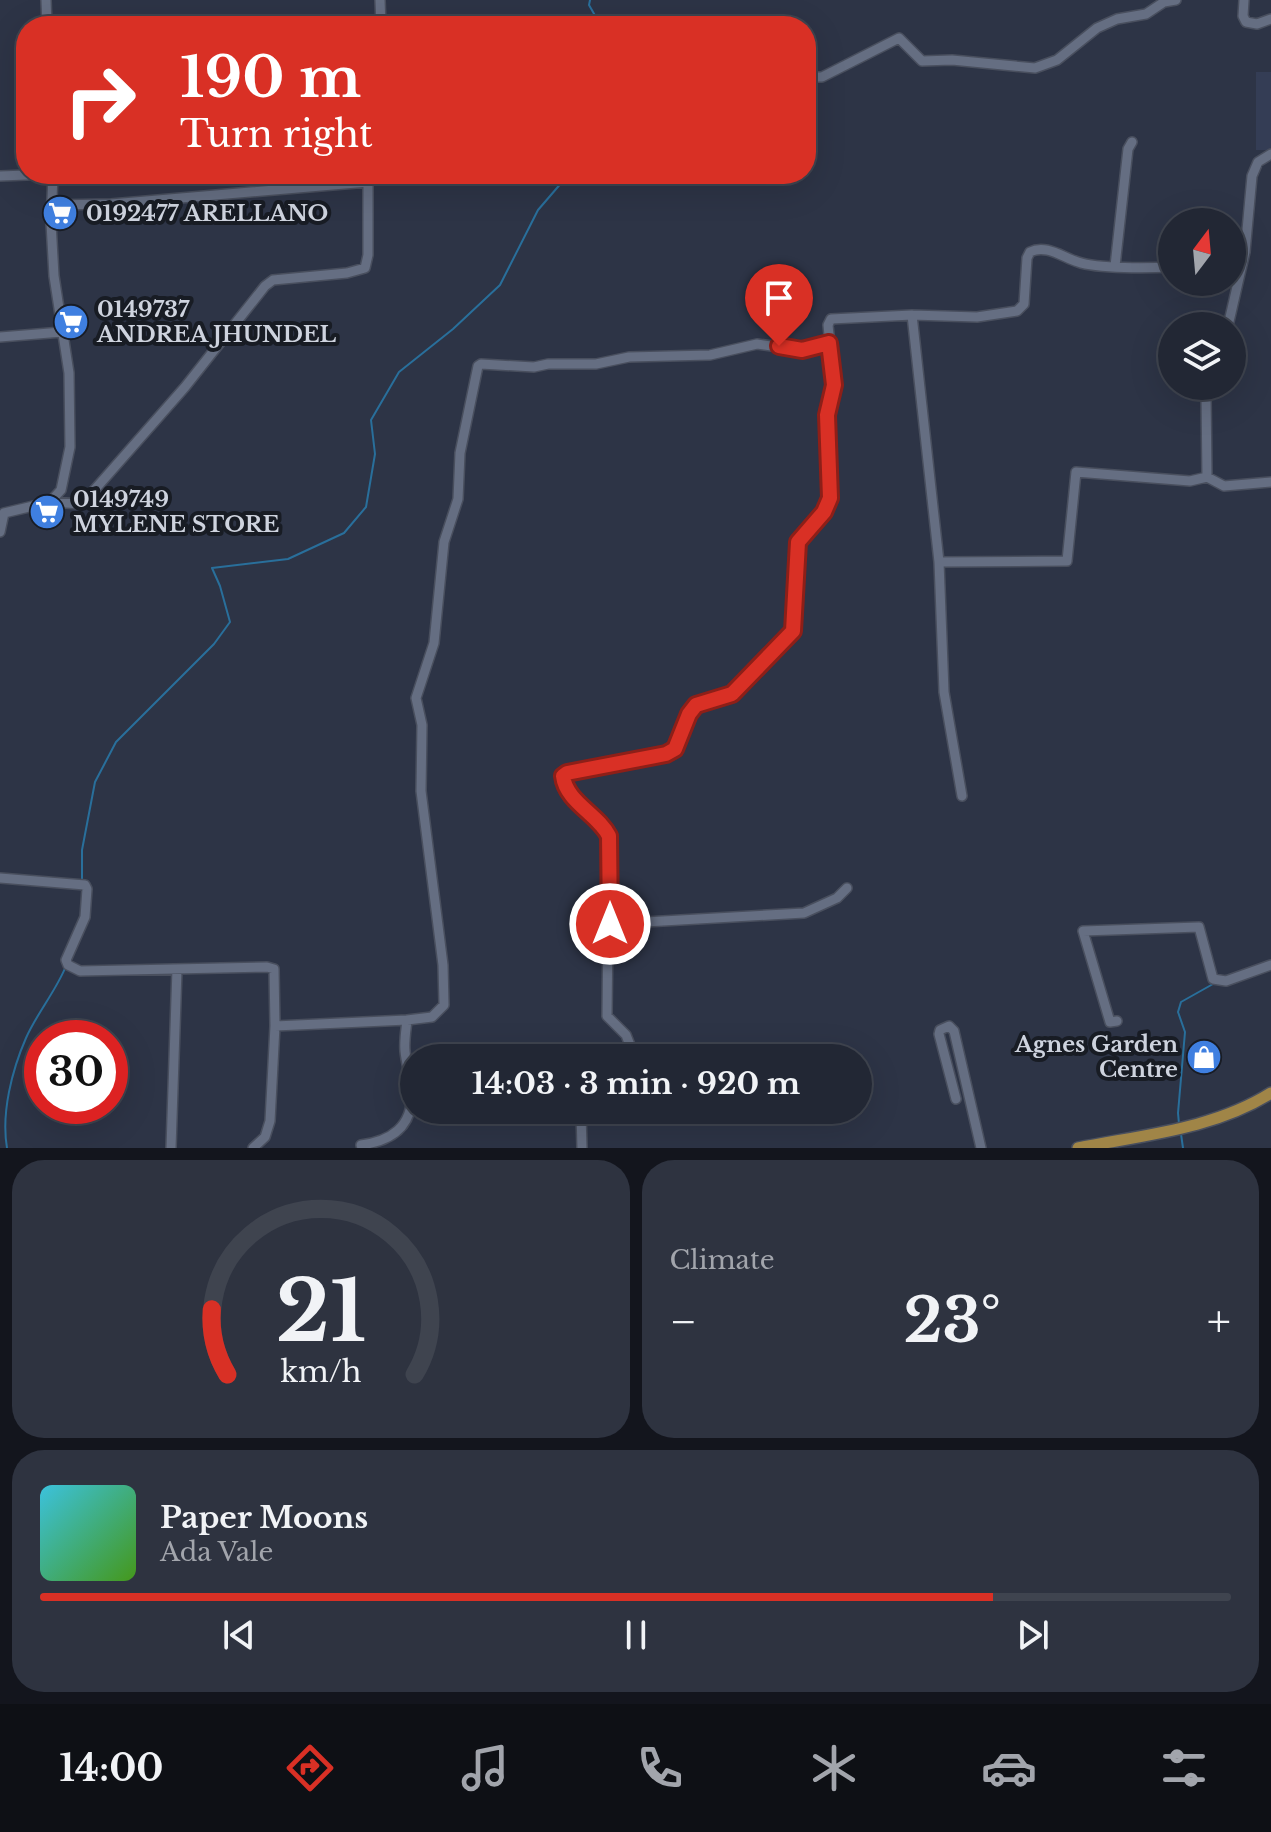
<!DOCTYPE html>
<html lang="en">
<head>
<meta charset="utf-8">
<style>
  body { margin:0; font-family:"Libre Baskerville",serif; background:#2e3340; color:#f1f3f6; height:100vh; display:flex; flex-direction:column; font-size:30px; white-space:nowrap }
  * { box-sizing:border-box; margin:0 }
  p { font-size:26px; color:#a2a5ac }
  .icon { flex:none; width:44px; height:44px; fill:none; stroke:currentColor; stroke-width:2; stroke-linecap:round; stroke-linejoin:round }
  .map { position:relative; height:1148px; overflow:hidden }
  .panel { display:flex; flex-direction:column; gap:12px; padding:12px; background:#13151d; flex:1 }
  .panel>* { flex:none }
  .guide { position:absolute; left:16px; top:16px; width:800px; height:168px; border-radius:32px; box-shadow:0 8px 32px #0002,0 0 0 2px #3f444f; background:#d93025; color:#fff; overflow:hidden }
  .needle { width:52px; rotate:16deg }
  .fabs { position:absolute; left:1158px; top:208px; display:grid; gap:16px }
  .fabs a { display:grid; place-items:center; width:88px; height:88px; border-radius:50%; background:#222734; box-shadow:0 8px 32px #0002,0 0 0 2px #3f444f; font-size:40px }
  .speed { position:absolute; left:24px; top:1020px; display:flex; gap:16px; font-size:40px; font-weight:700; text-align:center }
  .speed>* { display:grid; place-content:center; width:104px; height:104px; border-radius:50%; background:#222734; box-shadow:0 8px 32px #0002,0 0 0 2px #3f444f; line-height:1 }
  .speed .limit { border:12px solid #d22; background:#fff; color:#111 }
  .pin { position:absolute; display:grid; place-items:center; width:68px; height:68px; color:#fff; margin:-82px -34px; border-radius:50% 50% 50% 0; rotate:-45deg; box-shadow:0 0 8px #0007 }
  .pin .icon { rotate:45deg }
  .me { position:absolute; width:88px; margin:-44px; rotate:0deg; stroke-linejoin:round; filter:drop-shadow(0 0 6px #0008) }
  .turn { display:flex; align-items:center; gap:28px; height:168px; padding:0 32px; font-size:36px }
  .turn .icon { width:104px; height:104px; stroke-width:2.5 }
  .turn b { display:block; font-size:56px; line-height:68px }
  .big { font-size:60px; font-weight:700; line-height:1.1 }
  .panel .tile { flex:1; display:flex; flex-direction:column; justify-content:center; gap:12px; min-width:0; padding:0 28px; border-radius:32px; background:#2e3340 }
  .panel .dial { align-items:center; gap:0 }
  .dial svg { height:208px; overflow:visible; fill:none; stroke:#3f444f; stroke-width:7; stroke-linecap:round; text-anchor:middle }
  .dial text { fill:#f1f3f6; stroke:none }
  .song { display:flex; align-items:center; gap:24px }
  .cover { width:96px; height:96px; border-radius:12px; background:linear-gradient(135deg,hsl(190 70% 55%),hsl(100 70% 35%)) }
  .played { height:8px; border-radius:4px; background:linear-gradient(90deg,#d93025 80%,#3f444f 80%) }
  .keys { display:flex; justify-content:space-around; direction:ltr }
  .heat { display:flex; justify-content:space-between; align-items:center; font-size:44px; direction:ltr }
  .panel .tiles { flex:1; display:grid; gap:12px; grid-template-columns:1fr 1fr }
  .tile:last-child { grid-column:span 2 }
  .trip { position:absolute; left:400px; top:1044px; width:472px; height:80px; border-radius:40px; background:#222734; box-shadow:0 8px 32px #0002,0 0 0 2px #3f444f; font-weight:700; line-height:80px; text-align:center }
  .tab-bar { display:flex; height:128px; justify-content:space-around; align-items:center; background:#0e1015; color:#a2a5ac }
  .tab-bar .icon { width:56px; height:56px }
  .tab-bar .selected { color:#d93025 }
  .tab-bar b { font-size:36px; color:#f1f3f6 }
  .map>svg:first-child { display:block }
  .built { fill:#343d55 }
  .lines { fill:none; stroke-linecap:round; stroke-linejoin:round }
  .stream { stroke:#296f9b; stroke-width:2 }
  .minor-casing { stroke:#494f5e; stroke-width:12 }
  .major-casing { stroke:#494f5e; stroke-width:14 }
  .minor { stroke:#656e82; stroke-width:9 }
  .major { stroke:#a08547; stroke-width:11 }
  .route-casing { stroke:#8d1f18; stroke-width:20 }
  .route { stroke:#d93025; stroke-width:14 }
  .labels { text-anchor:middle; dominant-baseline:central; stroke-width:8; stroke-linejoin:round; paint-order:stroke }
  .poi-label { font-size:22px; font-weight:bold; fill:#ced3de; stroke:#181c24; text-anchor:start }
</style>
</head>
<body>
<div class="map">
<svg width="1271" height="1148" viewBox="0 0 1271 1148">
  <rect width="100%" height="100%" fill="#2d3446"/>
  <path class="built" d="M 1256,72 L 1271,72 L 1271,150 L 1256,150 Z"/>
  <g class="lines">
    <path class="stream" d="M 590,0 L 589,5 L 601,26
      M 82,882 L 82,850 L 95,782 L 116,742 L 214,644 L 230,622 L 220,586 L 212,568 L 288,559 L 344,533 L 366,507 L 375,454 L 371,420 L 399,372 L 453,329 L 500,285 L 538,210 L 569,174
      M 1179,1124 L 1178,1113 L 1185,1032 L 1178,1012 L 1181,1002 L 1213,984
      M 1181,1134 L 1183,1148
      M 7,1148 C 1,1113 12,1070 26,1038 C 37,1013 56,991 66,966"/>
    <defs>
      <path id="minor" d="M 46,0 L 47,26
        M 380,0 L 381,26
        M 1244,0 L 1243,16 L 1246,22 L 1257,24 L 1271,19
        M 806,70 L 813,77 L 822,77 L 899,38 L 922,61 L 952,60 L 1035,68 L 1057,60 L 1097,28 L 1117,19 L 1146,14 L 1164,2 L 1176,0
        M 0,176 L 53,174
        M 52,205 L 111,204 L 368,182
        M 1115,266 L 1128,149 L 1132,142
        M 912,315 L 977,317 L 1017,311 L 1024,304 L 1027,258 L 1030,252 C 1046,244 1062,257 1078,262 C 1098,269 1150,268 1172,267
        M 1228,326 L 1245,252 L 1252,176 L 1258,162 L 1271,154
        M 0,337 L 62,332
        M 1207,477 L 1224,486 L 1271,482
        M 50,502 L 61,490 L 70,447 L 69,373 L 54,276 L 51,223 L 53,174
        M 0,532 L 4,513 L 50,502 L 82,504 L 185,387 L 265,286 L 273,280 L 347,273 L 365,268 L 368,255 L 368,174
        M 939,562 L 1067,561 L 1076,472 L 1190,481 L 1207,477 L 1206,395 L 1210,386
        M 0,878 L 85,885 L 87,889 L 85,917 L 66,960 L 68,965 L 80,971 L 267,967 L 274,969 L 275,1026
        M 610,924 L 804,913 L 837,898 L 847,888
        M 1117,1021 L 1110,1022 L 1083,931 L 1199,927 L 1213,979 L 1226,981 L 1271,965
        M 635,1058 L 626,1035 L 607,1016 L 609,836 C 598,814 566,802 563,776 L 567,773 L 666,754 L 675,749 L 689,714 L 696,705 L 732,694 L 793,631 L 798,542 L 824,512 L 830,498 L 827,415 L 834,385 L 828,325 L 831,319 L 912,315 L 939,562 L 944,692 L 962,796
        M 956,1099 L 939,1034 L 940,1030 L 949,1026 L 954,1031 L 981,1148
        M 171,1148 L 177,969
        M 253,1148 L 265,1137 L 270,1121 L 275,1026 L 407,1020
        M 362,1148 L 361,1145 C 391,1141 412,1127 412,1094 C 412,1079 406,1065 405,1051 C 404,1041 406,1030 407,1020 L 432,1017 L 444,1005 L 443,965 L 421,791 L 422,725 L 416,698 L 434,643 L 444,542 L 458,499 L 460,453 L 478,366 L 481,364 L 534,367 L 548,364 L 596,364 L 629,357 L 710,355 L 757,344 L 802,350 L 829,343
        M 582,1148 L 581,1113 L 585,1110"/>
      <path id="major" d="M 1078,1148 C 1143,1135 1214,1129 1271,1093"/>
    </defs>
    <use href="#minor" class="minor-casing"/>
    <use href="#major" class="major-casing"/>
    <use href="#minor" class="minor"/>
    <use href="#major" class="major"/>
  </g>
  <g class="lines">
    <defs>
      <path id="route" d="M 610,924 L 609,836 C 598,814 566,802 563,776 L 567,773 L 666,754 L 675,749 L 689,714 L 696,705 L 732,694 L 793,631 L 798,542 L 824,512 L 830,498 L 827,415 L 834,385 L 829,343 L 802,350 L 779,346"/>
    </defs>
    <use href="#route" class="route-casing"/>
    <use href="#route" class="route"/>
  </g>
  <defs>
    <symbol id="supermarket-disc" viewBox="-11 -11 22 22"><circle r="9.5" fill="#3f7fe0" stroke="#181c24"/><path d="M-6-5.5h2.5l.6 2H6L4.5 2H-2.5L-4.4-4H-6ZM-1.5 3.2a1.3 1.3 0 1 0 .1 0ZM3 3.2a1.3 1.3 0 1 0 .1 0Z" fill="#fff"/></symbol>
    <symbol id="shop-disc" viewBox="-11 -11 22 22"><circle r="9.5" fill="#3f7fe0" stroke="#181c24"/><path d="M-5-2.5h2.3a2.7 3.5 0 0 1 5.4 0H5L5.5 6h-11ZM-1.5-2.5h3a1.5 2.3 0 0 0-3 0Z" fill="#fff"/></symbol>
  </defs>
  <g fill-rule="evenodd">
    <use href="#supermarket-disc" x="40" y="193" width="40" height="40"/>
    <use href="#supermarket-disc" x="51" y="302" width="40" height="40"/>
    <use href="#supermarket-disc" x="27" y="492" width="40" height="40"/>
    <use href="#shop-disc" x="1184" y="1037" width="40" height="40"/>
  </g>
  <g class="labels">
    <g class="poi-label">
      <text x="86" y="213">0192477 ARELLANO</text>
      <text x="97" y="309">0149737<tspan x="97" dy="25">ANDREA JHUNDEL</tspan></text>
      <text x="73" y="499">0149749<tspan x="73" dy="25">MYLENE STORE</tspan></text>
      <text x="1178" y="1044" text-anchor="end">Agnes Garden<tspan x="1178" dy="25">Centre</tspan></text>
    </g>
  </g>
</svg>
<div class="fabs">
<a><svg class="needle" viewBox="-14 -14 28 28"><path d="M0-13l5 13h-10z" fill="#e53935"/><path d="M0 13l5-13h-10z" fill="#a2a5ac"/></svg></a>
<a><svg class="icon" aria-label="layers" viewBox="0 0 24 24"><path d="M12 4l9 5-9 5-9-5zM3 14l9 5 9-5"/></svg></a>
</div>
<div class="speed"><div class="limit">30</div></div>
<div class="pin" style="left:779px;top:346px;background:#d93025"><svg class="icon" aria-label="arrive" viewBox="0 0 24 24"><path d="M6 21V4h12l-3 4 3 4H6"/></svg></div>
<svg class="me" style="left:610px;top:924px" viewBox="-20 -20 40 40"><circle r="17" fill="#d93025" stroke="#fff" stroke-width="3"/><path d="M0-11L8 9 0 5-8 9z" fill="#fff"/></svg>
<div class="trip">14:03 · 3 min · 920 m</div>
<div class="guide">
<div class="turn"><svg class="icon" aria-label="right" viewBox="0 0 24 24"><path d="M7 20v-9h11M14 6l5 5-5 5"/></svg><div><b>190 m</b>Turn right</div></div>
</div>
</div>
<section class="panel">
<div class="tiles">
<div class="tile dial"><svg viewBox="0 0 100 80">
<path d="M14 69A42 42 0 1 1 86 69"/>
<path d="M14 69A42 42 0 0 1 8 44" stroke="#d93025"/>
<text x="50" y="56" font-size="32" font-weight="700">21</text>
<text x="50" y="72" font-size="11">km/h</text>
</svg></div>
<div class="tile"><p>Climate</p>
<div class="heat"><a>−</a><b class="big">23°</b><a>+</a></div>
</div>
<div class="tile">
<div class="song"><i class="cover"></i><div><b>Paper Moons</b><p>Ada Vale</p></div></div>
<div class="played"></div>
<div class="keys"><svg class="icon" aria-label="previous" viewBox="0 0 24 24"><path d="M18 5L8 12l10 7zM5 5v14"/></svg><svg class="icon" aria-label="pause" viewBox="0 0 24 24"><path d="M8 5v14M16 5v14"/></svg><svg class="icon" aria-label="next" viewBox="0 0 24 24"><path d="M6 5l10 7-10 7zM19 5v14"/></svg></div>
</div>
</div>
</section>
<nav class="tab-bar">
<b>14:00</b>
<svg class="icon selected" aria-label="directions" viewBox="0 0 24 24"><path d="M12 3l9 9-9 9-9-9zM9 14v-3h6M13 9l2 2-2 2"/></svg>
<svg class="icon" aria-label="music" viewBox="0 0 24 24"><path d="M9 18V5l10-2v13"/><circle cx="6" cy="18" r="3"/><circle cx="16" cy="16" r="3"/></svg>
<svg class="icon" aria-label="phone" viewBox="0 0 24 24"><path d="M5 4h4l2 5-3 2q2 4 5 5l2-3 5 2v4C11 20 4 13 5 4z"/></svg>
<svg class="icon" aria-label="climate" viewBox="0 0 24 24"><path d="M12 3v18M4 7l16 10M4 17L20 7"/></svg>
<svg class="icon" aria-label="car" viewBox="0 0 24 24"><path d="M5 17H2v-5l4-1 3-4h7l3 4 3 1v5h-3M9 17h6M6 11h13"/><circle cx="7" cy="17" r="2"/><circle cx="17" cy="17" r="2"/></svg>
<svg class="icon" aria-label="filters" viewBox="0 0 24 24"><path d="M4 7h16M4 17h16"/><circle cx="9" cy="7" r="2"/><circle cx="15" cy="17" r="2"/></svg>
</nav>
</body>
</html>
